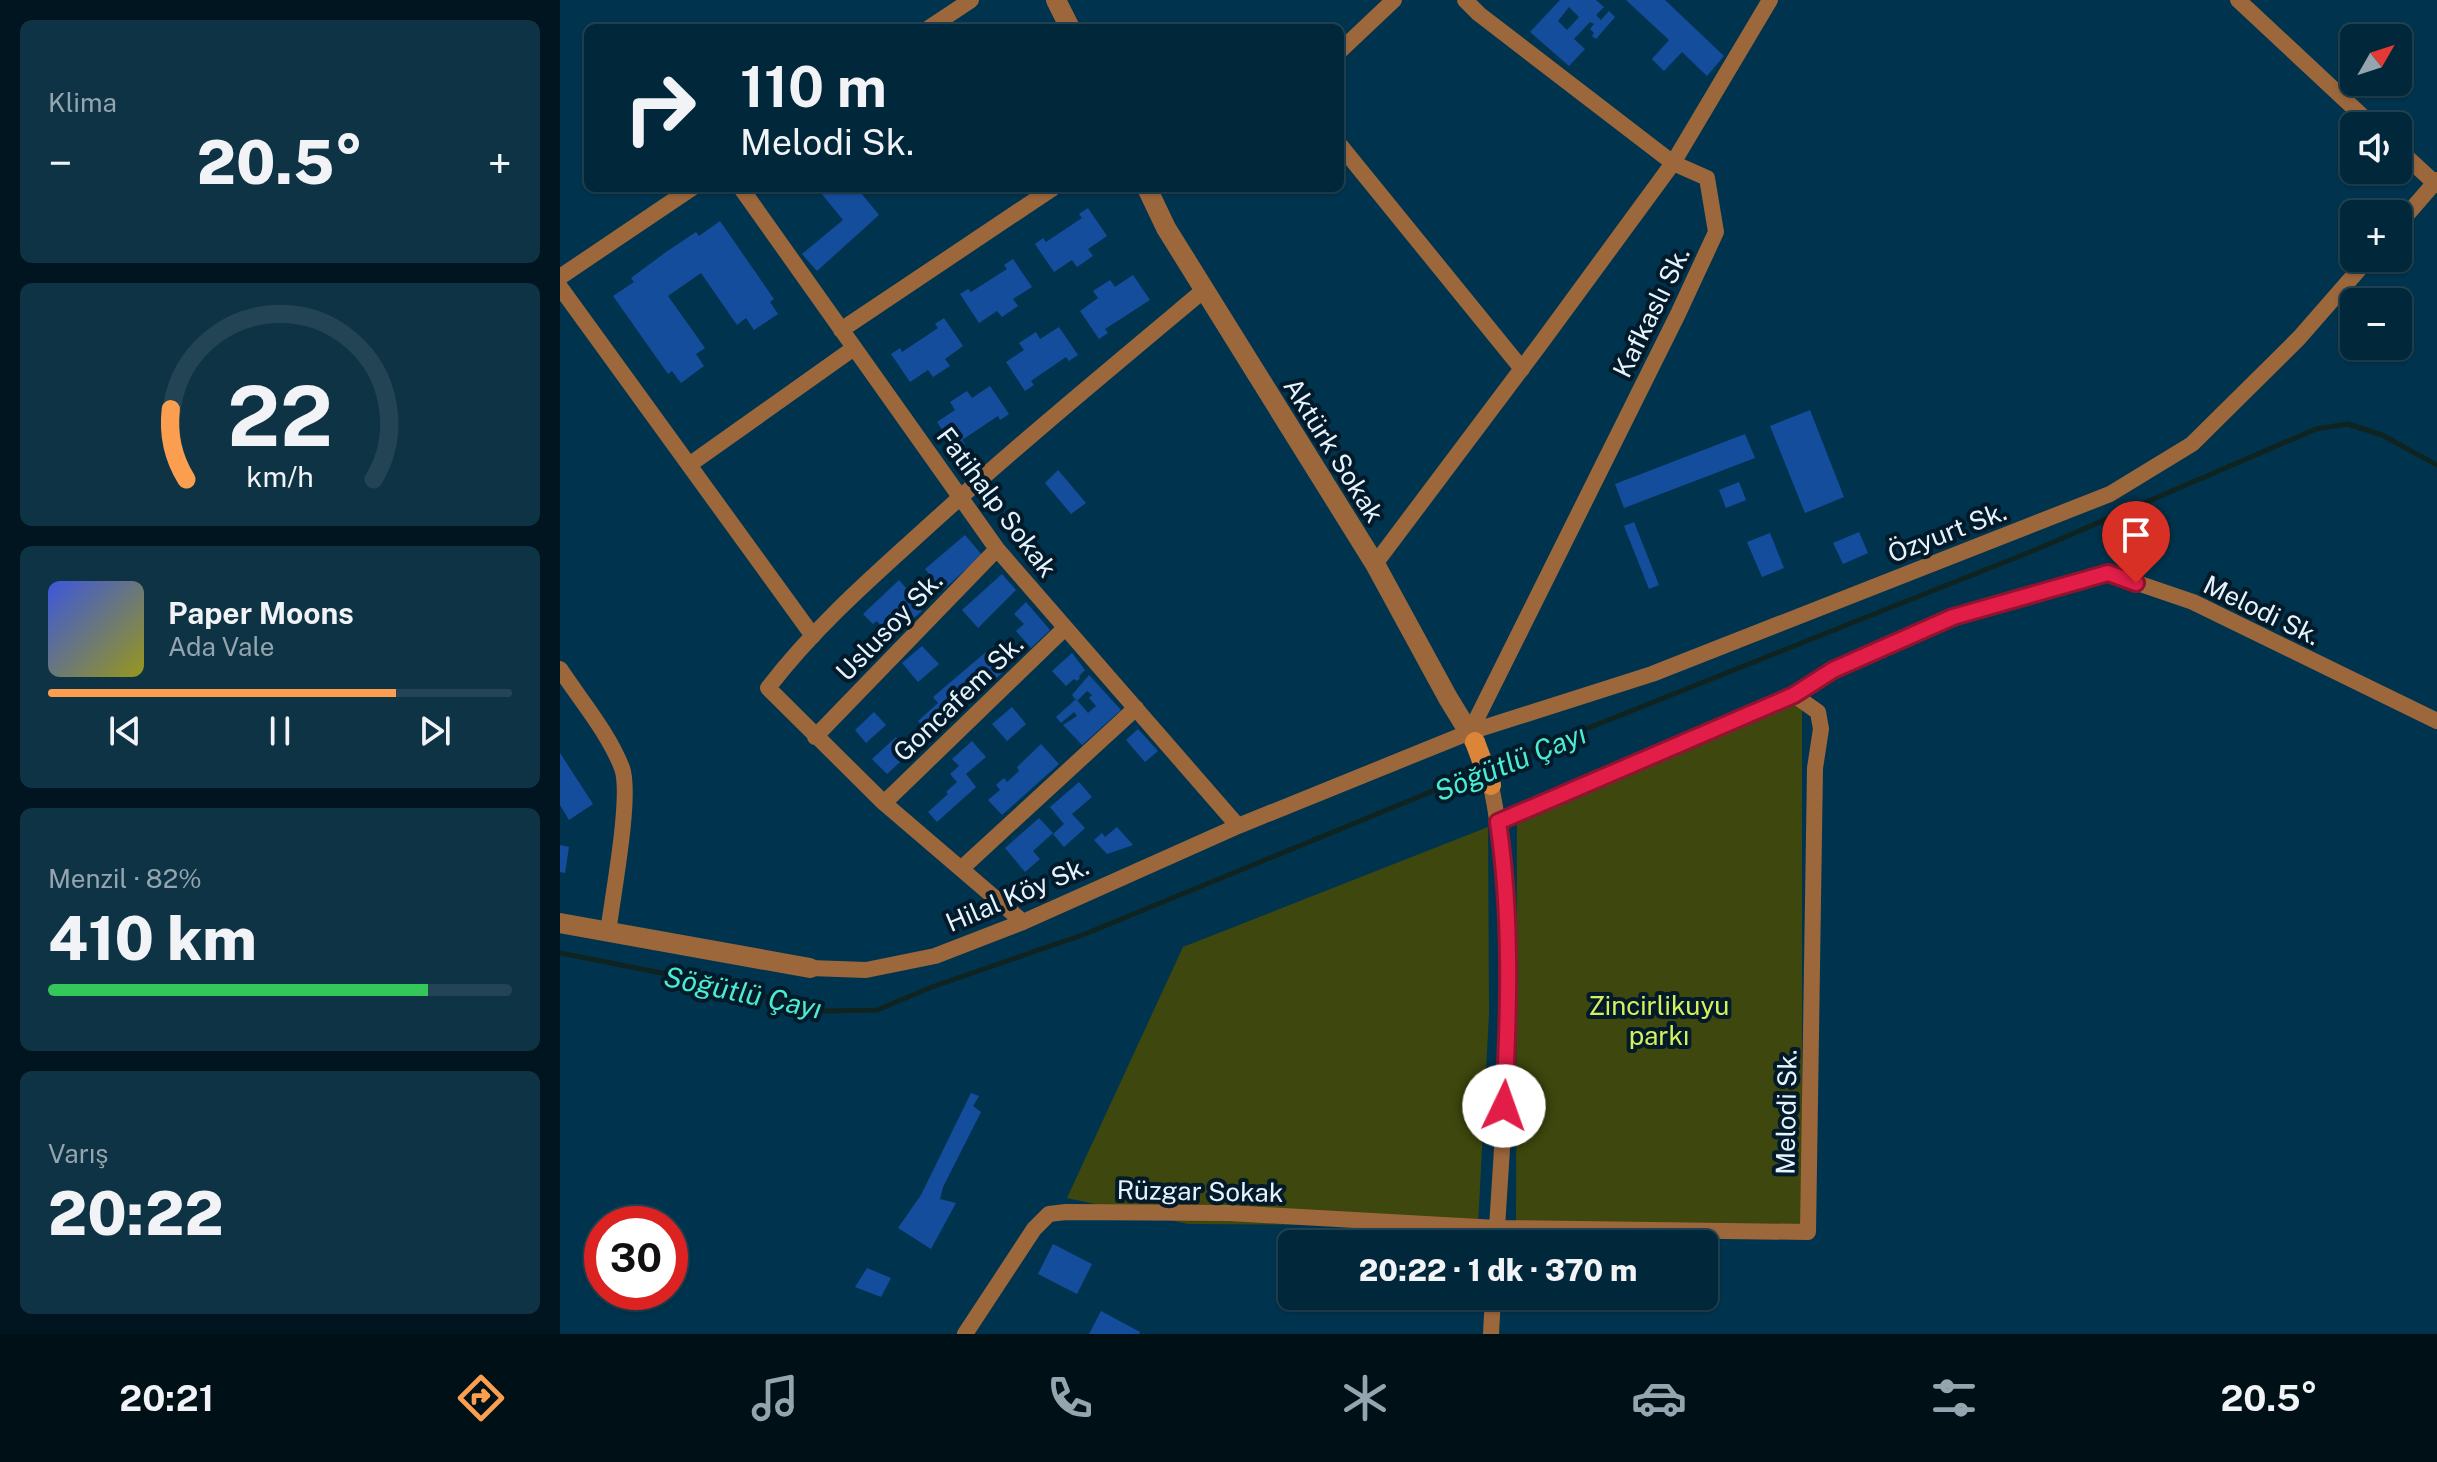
<!DOCTYPE html>
<html lang="tr">
<head>
<meta charset="utf-8">
<style>
  body { margin:0; font-family:"Public Sans",sans-serif; background:#0e3345; color:#f1f3f6; height:100vh; display:flex; flex-direction:column; font-size:30px; white-space:nowrap }
  * { box-sizing:border-box; margin:0 }
  p { font-size:26px; color:#95a5af }
  .icon { flex:none; width:44px; height:44px; fill:none; stroke:currentColor; stroke-width:2; stroke-linecap:round; stroke-linejoin:round }
  .map { position:relative; flex:1; overflow:hidden }
  .details { display:flex; flex-direction:column; gap:20px; padding:20px; background:#001520; width:560px }
  .details>* { flex:none }
  .top-card { position:absolute; left:24px; top:24px; width:760px; height:168px; border-radius:12px; box-shadow:0 2px 6px #0004,0 0 0 2px #224454; background:#00273a; color:#f1f3f6; overflow:hidden }
  .needle { width:52px; rotate:51deg }
  .fabs { position:absolute; left:1780px; top:24px; display:grid; gap:16px }
  .fabs a { display:grid; place-items:center; width:72px; height:72px; border-radius:12px; background:#00273a; box-shadow:0 2px 6px #0004,0 0 0 2px #224454; font-size:40px }
  .speed { position:absolute; left:24px; top:1206px; display:flex; gap:16px; font-size:40px; font-weight:700; text-align:center }
  .speed>* { display:grid; place-content:center; width:104px; height:104px; border-radius:50%; background:#00273a; box-shadow:0 2px 6px #0004,0 0 0 2px #224454; line-height:1 }
  .speed .limit { border:12px solid #d22; background:#fff; color:#111 }
  .pin { position:absolute; display:grid; place-items:center; width:68px; height:68px; color:#fff; margin:-82px -34px; border-radius:50% 50% 50% 0; rotate:-45deg; box-shadow:0 0 8px #0007 }
  .pin .icon { rotate:45deg }
  .me { position:absolute; width:88px; margin:-44px; rotate:3deg; stroke-linejoin:round; filter:drop-shadow(0 0 6px #0008) }
  .turn { display:flex; align-items:center; gap:28px; height:168px; padding:0 24px; font-size:36px }
  .turn .icon { width:104px; height:104px; stroke-width:2.5 }
  .turn b { display:block; font-size:56px; line-height:68px }
  .big { font-size:60px; font-weight:800; line-height:1.1 }
  .details .tile { flex:1; display:flex; flex-direction:column; justify-content:center; gap:12px; min-width:0; padding:0 28px; border-radius:12px; background:#0e3345 }
  .details .dial { align-items:center; gap:0 }
  .dial svg { height:208px; overflow:visible; fill:none; stroke:#224454; stroke-width:7; stroke-linecap:round; text-anchor:middle }
  .dial text { fill:#f1f3f6; stroke:none }
  .song { display:flex; align-items:center; gap:24px }
  .cover { width:96px; height:96px; border-radius:12px; background:linear-gradient(135deg,hsl(230 70% 55%),hsl(60 70% 35%)) }
  .played { height:8px; border-radius:4px; background:linear-gradient(90deg,#fb9e50 75%,#224454 75%) }
  .keys { display:flex; justify-content:space-around; direction:ltr }
  .heat { display:flex; justify-content:space-between; align-items:center; font-size:44px; direction:ltr }
  .charge { height:12px; border-radius:6px; background:linear-gradient(90deg,#34c759 82%,#224454 0) }
  .trip { position:absolute; left:718px; top:1230px; width:440px; height:80px; border-radius:12px; background:#00273a; box-shadow:0 2px 6px #0004,0 0 0 2px #224454; font-weight:800; line-height:80px; text-align:center }
  .menu { display:flex; height:128px; justify-content:space-around; align-items:center; background:#001017; color:#95a5af }
  .menu .icon { width:56px; height:56px }
  .menu .active { color:#fb9e50 }
  .menu b { font-size:36px; color:#f1f3f6 }
  main { display:flex; flex:1; min-height:0 }
  .map>svg:first-child { display:block }
  .green { fill:#3e470d }
  .lines { fill:none; stroke-linecap:round; stroke-linejoin:round }
  .stream { stroke:#0f2420; stroke-width:5 }
  .building { fill:#154d9d; fill-rule:evenodd }
  .minor { stroke:#9d673c; stroke-width:16 }
  .tertiary { stroke:#9d673c; stroke-width:20 }
  .secondary { stroke:#db8539; stroke-width:20 }
  .route-casing { stroke:#92132f; stroke-width:20 }
  .route { stroke:#e11d48; stroke-width:14 }
  .labels { text-anchor:middle; dominant-baseline:central; stroke-width:8; stroke-linejoin:round; paint-order:stroke }
  .street-label { font-size:26px; fill:#e7f3fc; stroke:#021a29 }
  .park-label { font-size:26px; fill:#d6f05c; stroke:#021a29 }
  .water-label { font-size:28px; font-style:italic; fill:#4becd0; stroke:#021a29 }
</style>
</head>
<body>
<main>
<section class="details">
<div class="tile"><p>Klima</p>
<div class="heat"><a>−</a><b class="big">20.5°</b><a>+</a></div>
</div>
<div class="tile dial"><svg viewBox="0 0 100 80">
<path d="M14 69A42 42 0 1 1 86 69"/>
<path d="M14 69A42 42 0 0 1 8 42" stroke="#fb9e50"/>
<text x="50" y="56" font-size="32" font-weight="700">22</text>
<text x="50" y="72" font-size="11">km/h</text>
</svg></div>
<div class="tile">
<div class="song"><i class="cover"></i><div><b>Paper Moons</b><p>Ada Vale</p></div></div>
<div class="played"></div>
<div class="keys"><svg class="icon" aria-label="previous" viewBox="0 0 24 24"><path d="M18 5L8 12l10 7zM5 5v14"/></svg><svg class="icon" aria-label="pause" viewBox="0 0 24 24"><path d="M8 5v14M16 5v14"/></svg><svg class="icon" aria-label="next" viewBox="0 0 24 24"><path d="M6 5l10 7-10 7zM19 5v14"/></svg></div>
</div>
<div class="tile"><p>Menzil · 82%</p><b class="big">410 km</b><div class="charge"></div></div>
<div class="tile"><p>Varış</p><b class="big">20:22</b></div>
</section>
<div class="map">
<svg width="1877" height="1334" viewBox="0 0 1877 1334">
  <rect width="100%" height="100%" fill="#00344e"/>
  <path class="green" d="M 1242,701 L 1242,1228 L 956,1222 L 957,818 Z
    M 928,827 L 929,1013 L 918,1226 L 628,1224 L 507,1198 L 623,947 Z"/>
  <g class="lines">
    <path class="stream" d="M 928,768 L 1475,550 L 1756,429 L 1788,424 L 1822,435 L 1877,465
      M 0,953 L 142,981 L 265,1011 L 317,1010 L 372,987 L 525,934 L 919,772"/>
  </g>
  <path class="building" d="M 1000,0 L 1036,0 L 1044,7 L 1036,15 L 1041,20 L 1049,11 L 1055,17 L 1036,39 L 1032,36 L 1034,33 L 1030,29 L 1034,24 L 1030,22 L 1014,39 L 1025,49 L 1009,66 L 970,32 ZM 1009,7 L 1019,17 L 1007,30 L 998,21 Z
    M 1066,0 L 1105,0 L 1164,56 L 1147,76 L 1122,52 L 1104,71 L 1092,59 L 1109,40 Z
    M 257,188 L 297,188 L 319,215 L 257,271 L 242,254 L 283,220 Z
    M 528,208 L 547,236 L 528,249 L 533,256 L 517,267 L 512,260 L 494,272 L 475,244 L 483,238 L 486,242 L 522,218 L 519,214 Z
    M 160,221 L 214,299 L 210,302 L 218,314 L 194,330 L 186,318 L 177,325 L 141,273 L 108,296 L 145,348 L 136,354 L 144,366 L 121,383 L 112,371 L 108,374 L 53,296 L 74,282 L 71,278 L 106,252 L 136,232 L 139,236 Z
    M 453,259 L 472,287 L 453,299 L 458,306 L 442,317 L 437,311 L 419,323 L 400,294 L 408,289 L 411,292 L 447,269 L 444,265 Z
    M 573,275 L 590,300 L 545,329 L 548,333 L 539,339 L 520,311 L 538,298 L 533,291 L 550,280 L 555,287 Z
    M 384,318 L 403,346 L 385,359 L 390,366 L 373,377 L 368,370 L 350,382 L 331,354 L 340,348 L 342,352 L 378,328 L 375,324 Z
    M 499,327 L 518,355 L 509,361 L 506,357 L 471,381 L 474,385 L 465,391 L 446,362 L 464,350 L 459,343 L 476,332 L 480,339 Z
    M 430,386 L 449,414 L 440,420 L 438,416 L 402,440 L 405,444 L 396,450 L 377,422 L 395,410 L 390,402 L 407,391 L 412,398 Z
    M 1250,410 L 1284,497 L 1245,513 L 1210,426 Z
    M 1185,434 L 1195,458 L 1064,508 L 1055,484 Z
    M 498,470 L 526,503 L 511,514 L 485,483 Z
    M 1179,482 L 1186,500 L 1166,508 L 1159,490 Z
    M 1074,522 L 1099,585 L 1089,589 L 1064,526 Z
    M 1299,532 L 1308,553 L 1283,564 L 1273,543 Z
    M 1210,533 L 1224,568 L 1202,577 L 1187,542 Z
    M 405,535 L 422,555 L 383,590 L 365,569 Z
    M 442,574 L 456,590 L 418,628 L 402,610 Z
    M 339,580 L 346,588 L 344,591 L 362,611 L 331,638 L 317,621 L 313,624 L 303,614 Z
    M 466,602 L 490,630 L 471,648 L 456,631 L 464,624 L 454,614 Z
    M 362,646 L 379,664 L 358,682 L 342,663 Z
    M 433,646 L 450,666 L 371,736 L 358,721 L 378,703 L 373,697 Z
    M 512,653 L 525,670 L 519,676 L 520,678 L 517,681 L 514,679 L 506,686 L 492,671 Z
    M 529,675 L 561,710 L 522,745 L 503,725 L 517,716 L 514,712 L 501,723 L 496,717 L 516,699 L 528,713 L 536,706 L 529,698 L 532,695 L 527,691 L 517,701 L 512,695 Z
    M 452,707 L 466,724 L 447,741 L 432,724 Z
    M 314,712 L 326,725 L 306,743 L 295,730 Z
    M 578,729 L 598,751 L 585,762 L 566,740 Z
    M 336,737 L 350,753 L 327,774 L 312,759 Z
    M 412,741 L 426,757 L 406,774 L 416,787 L 377,822 L 368,812 L 388,794 L 386,792 L 397,782 L 390,774 L 399,766 L 392,759 Z
    M 481,744 L 499,764 L 442,815 L 428,800 L 440,790 L 436,785 L 444,778 L 447,782 L 459,771 L 457,767 Z
    M 0,753 L 33,804 L 9,820 L 0,805 Z
    M 519,782 L 532,797 L 512,814 L 525,828 L 504,847 L 493,834 L 504,824 L 490,807 Z
    M 479,818 L 493,833 L 473,851 L 480,859 L 465,872 L 445,848 Z
    M 557,827 L 573,845 L 547,854 L 534,840 L 542,833 L 545,837 Z
    M 0,845 L 9,847 L 5,873 L 0,872 Z
    M 411,1093 L 419,1096 L 413,1106 L 421,1112 L 383,1187 L 380,1199 L 396,1203 L 371,1249 L 338,1228 L 361,1195 Z
    M 493,1244 L 532,1264 L 517,1294 L 478,1274 Z
    M 307,1268 L 331,1278 L 321,1297 L 295,1287 Z
    M 541,1311 L 580,1332 L 579,1334 L 529,1334 Z"/>
  <g class="lines">
    <path class="minor" d="M 905,0 L 919,14 L 1113,163 L 1147,178 L 1156,232 L 1118,314 L 910,732
      M 1678,0 L 1813,126
      M 369,28 L 411,0
      M 780,51 L 834,0
      M 780,145 L 962,369
      M 1838,149 L 1877,185
      M 181,188 L 437,549 L 678,826
      M 1838,225 L 1877,180
      M 0,277 L 132,188
      M 0,287 L 253,636
      M 281,330 L 493,188
      M 129,465 L 294,348
      M 815,564 L 981,343 L 1113,163 L 1210,0
      M 0,669 C 21,701 48,732 62,768 C 72,796 52,899 48,933
      M 1234,695 L 1273,670 L 1393,617 L 1548,573 L 1633,602 L 1877,721
      M 255,737 L 437,549
      M 931,785 C 961,936 945,1092 936,1244
      M 324,803 L 505,628
      M 402,868 L 576,708
      M 463,922 L 324,803 L 208,688 C 250,633 302,586 353,540 C 447,454 546,372 644,290
      M 250,968 L 306,970 L 375,956 L 463,922 L 678,826 L 910,732 L 1092,674 L 1550,494 L 1632,444 L 1739,338 L 1809,258
      M 405,1334 L 474,1229 L 489,1214 L 506,1212 L 669,1213 L 937,1228 L 1248,1232 L 1255,768 L 1261,729 L 1258,712 L 1234,695 L 938,822
      M 931,1334 L 933,1296"/>
    <path class="tertiary" d="M 496,0 L 510,28
      M 587,188 L 606,228 L 815,564 L 888,698 L 915,742
      M 0,923 L 250,968"/>
    <path class="secondary" d="M 915,742 L 931,785"/>
  </g>
  <g class="lines">
    <defs>
      <path id="route" d="M 944,1106 C 949,1011 952,916 938,822 L 1234,695 L 1273,670 L 1393,617 L 1548,573 L 1576,583"/>
    </defs>
    <use href="#route" class="route-casing"/>
    <use href="#route" class="route"/>
  </g>
  <g class="labels">
    <g class="street-label">
      <text transform="translate(1091 312) rotate(-64)">Kafkaslı Sk.</text>
      <text transform="translate(774 450) rotate(58)">Aktürk Sokak</text>
      <text transform="translate(437 502) rotate(53)">Fatihalp Sokak</text>
      <text transform="translate(1387 532) rotate(-21)">Özyurt Sk.</text>
      <text transform="translate(1702 610) rotate(26)">Melodi Sk.</text>
      <text transform="translate(329 626) rotate(-46)">Uslusoy Sk.</text>
      <text transform="translate(398 698) rotate(-44)">Goncafem Sk.</text>
      <text transform="translate(457 894) rotate(-23)">Hilal Köy Sk.</text>
      <text transform="translate(1226 1112) rotate(-89)">Melodi Sk.</text>
      <text transform="translate(640 1191) rotate(1)">Rüzgar Sokak</text>
    </g>
    <g class="park-label">
      <text x="1099" y="1005">Zincirlikuyu<tspan x="1099" dy="30">parkı</tspan></text>
    </g>
    <g class="water-label">
      <text transform="translate(950 762) rotate(-22)">Söğütlü Çayı</text>
      <text transform="translate(183 992) rotate(12)">Söğütlü Çayı</text>
    </g>
  </g>
</svg>
<div class="fabs">
<a><svg class="needle" viewBox="-14 -14 28 28"><path d="M0-13l5 13h-10z" fill="#e53935"/><path d="M0 13l5-13h-10z" fill="#95a5af"/></svg></a>
<a><svg class="icon" aria-label="sound" viewBox="0 0 24 24"><path d="M4 9h4l5-4v14l-5-4H4zM17 9q2 3 0 6"/></svg></a>
<a>+</a>
<a>−</a>
</div>
<div class="speed"><div class="limit">30</div></div>
<div class="pin" style="left:1576px;top:583px;background:#d93025"><svg class="icon" aria-label="arrive" viewBox="0 0 24 24"><path d="M6 21V4h12l-3 4 3 4H6"/></svg></div>
<svg class="me" style="left:944px;top:1106px" viewBox="-20 -20 40 40"><circle r="19" fill="#fff"/><path d="M0-13L10 11 0 6-10 11z" fill="#e11d48"/></svg>
<div class="trip">20:22 · 1 dk · 370 m</div>
<div class="top-card">
<div class="turn"><svg class="icon" aria-label="right" viewBox="0 0 24 24"><path d="M7 20v-9h11M14 6l5 5-5 5"/></svg><div><b>110 m</b>Melodi Sk.</div></div>
</div>
</div>
</main>
<nav class="menu">
<b>20:21</b>
<svg class="icon active" aria-label="directions" viewBox="0 0 24 24"><path d="M12 3l9 9-9 9-9-9zM9 14v-3h6M13 9l2 2-2 2"/></svg>
<svg class="icon" aria-label="music" viewBox="0 0 24 24"><path d="M9 18V5l10-2v13"/><circle cx="6" cy="18" r="3"/><circle cx="16" cy="16" r="3"/></svg>
<svg class="icon" aria-label="phone" viewBox="0 0 24 24"><path d="M5 4h4l2 5-3 2q2 4 5 5l2-3 5 2v4C11 20 4 13 5 4z"/></svg>
<svg class="icon" aria-label="climate" viewBox="0 0 24 24"><path d="M12 3v18M4 7l16 10M4 17L20 7"/></svg>
<svg class="icon" aria-label="car" viewBox="0 0 24 24"><path d="M5 17H2v-5l4-1 3-4h7l3 4 3 1v5h-3M9 17h6M6 11h13"/><circle cx="7" cy="17" r="2"/><circle cx="17" cy="17" r="2"/></svg>
<svg class="icon" aria-label="filters" viewBox="0 0 24 24"><path d="M4 7h16M4 17h16"/><circle cx="9" cy="7" r="2"/><circle cx="15" cy="17" r="2"/></svg>
<b>20.5°</b>
</nav>
</body>
</html>
